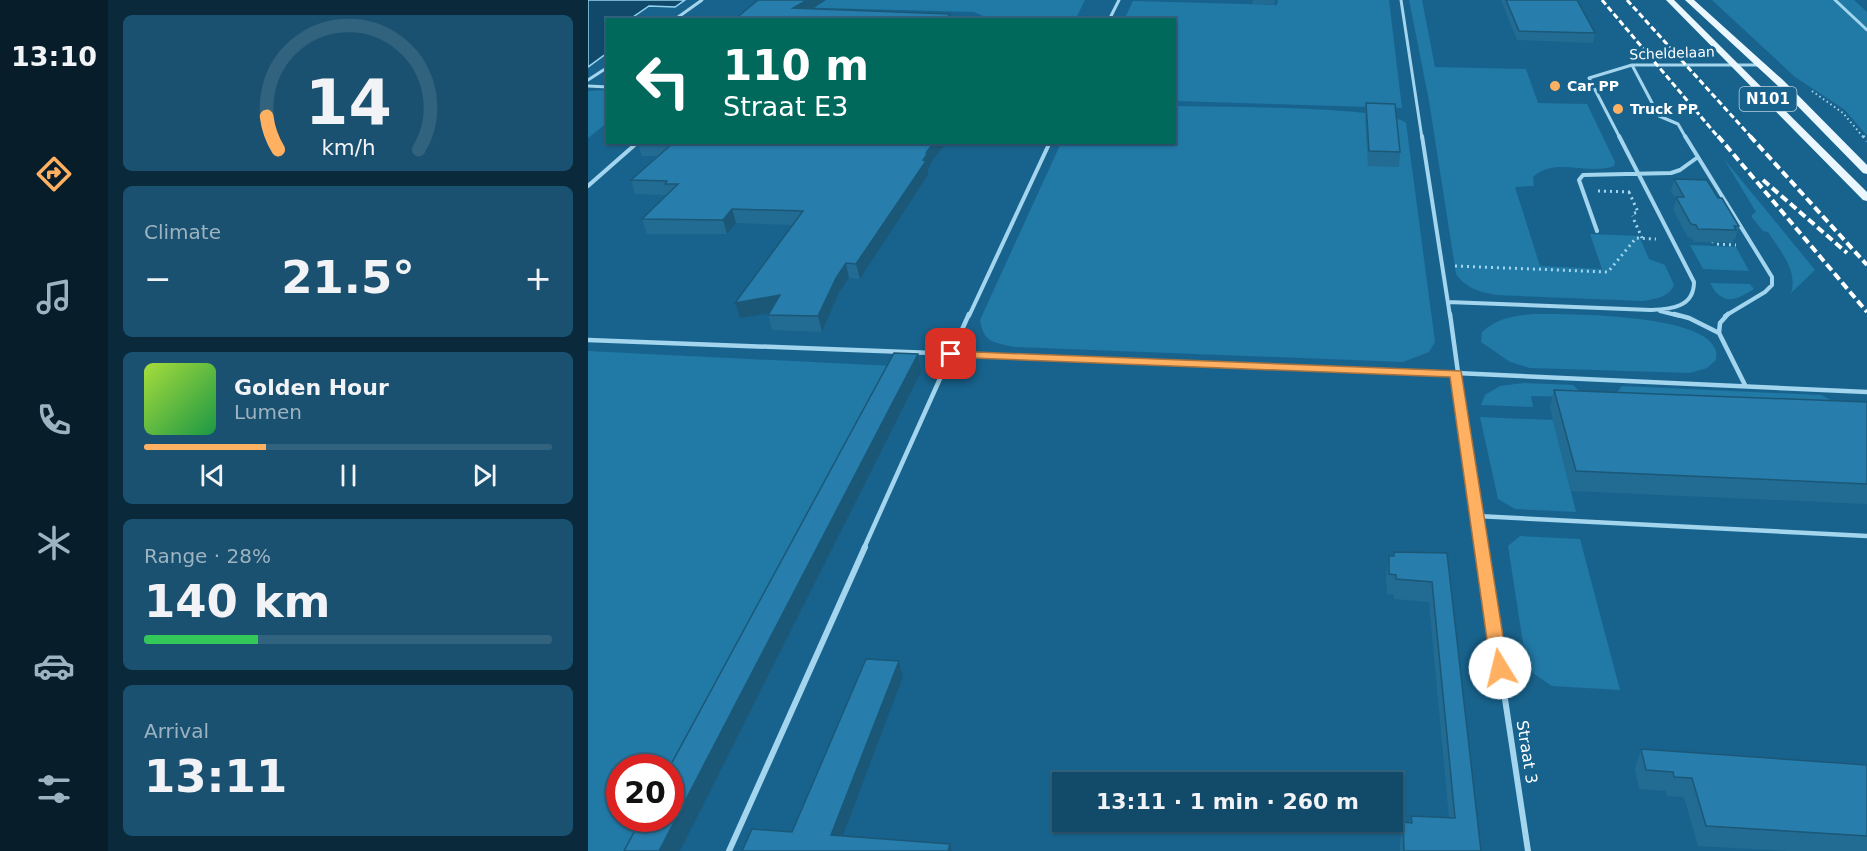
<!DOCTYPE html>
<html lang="en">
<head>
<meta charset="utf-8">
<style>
  body { margin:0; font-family:"DejaVu Sans",sans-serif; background:#1b5170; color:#f1f3f6; height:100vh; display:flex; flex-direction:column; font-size:22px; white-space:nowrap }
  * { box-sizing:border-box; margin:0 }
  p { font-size:20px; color:#9cb3c1 }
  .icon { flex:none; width:33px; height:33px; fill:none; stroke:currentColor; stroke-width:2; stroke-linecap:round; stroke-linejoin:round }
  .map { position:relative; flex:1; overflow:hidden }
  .drawer { display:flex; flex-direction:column; gap:15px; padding:15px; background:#0a293a; width:480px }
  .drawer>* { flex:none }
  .banner { position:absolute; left:18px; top:18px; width:570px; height:126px; border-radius:0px; box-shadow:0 2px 4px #0004,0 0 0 2px #31627e; background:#00695c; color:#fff; overflow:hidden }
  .speed { position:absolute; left:18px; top:754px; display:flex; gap:12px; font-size:30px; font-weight:700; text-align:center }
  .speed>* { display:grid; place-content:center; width:78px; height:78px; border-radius:50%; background:#124a6a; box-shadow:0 2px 4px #0004,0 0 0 2px #31627e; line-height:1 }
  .speed .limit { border:9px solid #d22; background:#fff; color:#111 }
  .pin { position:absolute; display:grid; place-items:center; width:51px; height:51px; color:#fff; margin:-26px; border-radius:12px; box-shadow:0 3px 9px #0006 }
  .me { position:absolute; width:66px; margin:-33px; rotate:351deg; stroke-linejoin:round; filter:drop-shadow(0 0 4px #0008) }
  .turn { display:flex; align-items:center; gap:21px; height:126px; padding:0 18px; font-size:27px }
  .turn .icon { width:78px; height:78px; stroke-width:2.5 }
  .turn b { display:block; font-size:42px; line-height:51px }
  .big { font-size:45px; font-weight:700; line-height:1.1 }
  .drawer .tile { flex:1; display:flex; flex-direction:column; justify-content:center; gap:9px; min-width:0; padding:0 21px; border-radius:9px; background:#1b5170 }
  .drawer .dial { align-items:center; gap:0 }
  .dial svg { height:156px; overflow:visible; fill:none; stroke:#31627e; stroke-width:7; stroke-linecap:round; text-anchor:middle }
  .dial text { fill:#f1f3f6; stroke:none }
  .song { display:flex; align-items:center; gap:18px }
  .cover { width:72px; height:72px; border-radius:9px; background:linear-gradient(135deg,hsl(80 70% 55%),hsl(140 70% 35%)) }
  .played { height:6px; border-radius:3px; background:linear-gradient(90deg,#ffb061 30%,#31627e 30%) }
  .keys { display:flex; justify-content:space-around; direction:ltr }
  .heat { display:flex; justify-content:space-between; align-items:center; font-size:33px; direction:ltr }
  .charge { height:9px; border-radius:4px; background:linear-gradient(90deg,#34c759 28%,#31627e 0) }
  .trip { position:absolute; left:464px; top:772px; width:351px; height:60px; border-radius:0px; background:#124a6a; box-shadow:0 2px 4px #0004,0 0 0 2px #31627e; font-weight:700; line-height:60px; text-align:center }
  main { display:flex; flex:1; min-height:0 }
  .tab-bar { display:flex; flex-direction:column; width:108px; justify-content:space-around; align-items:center; background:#071e2a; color:#9cb3c1 }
  .tab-bar .icon { width:42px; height:42px }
  .tab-bar .active { color:#ffb061 }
  .tab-bar b { font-size:27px; color:#f1f3f6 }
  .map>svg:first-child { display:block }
  .green { fill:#2179a6; fill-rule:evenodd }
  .water { fill:#10496a; stroke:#96d3f1; stroke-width:1.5 }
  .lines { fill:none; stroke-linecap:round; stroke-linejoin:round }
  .path-far1 { stroke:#a3d5ee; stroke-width:2; stroke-dasharray:1.5 3; stroke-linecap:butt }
  .path { stroke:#a3d5ee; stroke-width:3; stroke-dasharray:2 4; stroke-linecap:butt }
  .lane-far3 { stroke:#a3d5ee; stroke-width:3 }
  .lane-far2 { stroke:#a3d5ee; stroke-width:4 }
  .lane-far1 { stroke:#a3d5ee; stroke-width:4.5 }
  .lane { stroke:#a3d5ee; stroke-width:6 }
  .primary { fill:#ebf7ff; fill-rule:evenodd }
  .rail-far1 { stroke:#fff; stroke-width:3; stroke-dasharray:6 3; stroke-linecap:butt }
  .rail { stroke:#fff; stroke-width:4; stroke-dasharray:8 4; stroke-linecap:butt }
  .wall { fill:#226c93 }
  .shaded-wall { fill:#1b5878 }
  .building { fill:#277dab; stroke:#1b5878; stroke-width:1.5 }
  .route { fill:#ffb061; stroke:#a6723f; stroke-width:1.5 }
  .poi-dot { fill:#ffb061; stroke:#18638d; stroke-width:2 }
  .labels { text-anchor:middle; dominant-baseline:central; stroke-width:6; stroke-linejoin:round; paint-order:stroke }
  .far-street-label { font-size:14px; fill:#fff; stroke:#18638d }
  .far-poi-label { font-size:14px; font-weight:bold; fill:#fff; stroke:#18638d; text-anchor:start }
  .shield { fill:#18638d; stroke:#bad0dd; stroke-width:1.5 }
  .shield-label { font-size:15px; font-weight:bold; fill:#fff }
  .street-label { font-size:16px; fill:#fff; stroke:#18638d }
</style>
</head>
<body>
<main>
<nav class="tab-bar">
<b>13:10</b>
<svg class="icon active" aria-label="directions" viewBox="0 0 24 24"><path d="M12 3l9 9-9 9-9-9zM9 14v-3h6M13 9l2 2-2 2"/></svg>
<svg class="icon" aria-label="music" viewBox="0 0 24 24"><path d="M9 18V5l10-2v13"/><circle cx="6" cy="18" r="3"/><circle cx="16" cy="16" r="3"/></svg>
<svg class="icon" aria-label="phone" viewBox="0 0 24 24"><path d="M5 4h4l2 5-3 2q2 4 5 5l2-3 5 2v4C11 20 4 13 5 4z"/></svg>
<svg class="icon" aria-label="climate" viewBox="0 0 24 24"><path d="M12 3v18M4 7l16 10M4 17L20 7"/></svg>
<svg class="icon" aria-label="car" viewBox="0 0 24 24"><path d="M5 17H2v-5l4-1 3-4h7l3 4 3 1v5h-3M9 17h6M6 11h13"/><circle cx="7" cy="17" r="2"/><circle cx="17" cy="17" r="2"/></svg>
<svg class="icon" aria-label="filters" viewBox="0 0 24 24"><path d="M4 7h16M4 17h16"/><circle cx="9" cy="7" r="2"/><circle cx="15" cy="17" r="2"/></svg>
</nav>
<section class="drawer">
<div class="tile dial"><svg viewBox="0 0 100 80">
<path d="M14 69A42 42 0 1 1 86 69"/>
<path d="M14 69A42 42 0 0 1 8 52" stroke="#ffb061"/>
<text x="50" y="56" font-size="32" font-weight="700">14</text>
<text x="50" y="72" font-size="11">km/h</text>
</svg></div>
<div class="tile"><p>Climate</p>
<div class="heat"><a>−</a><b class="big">21.5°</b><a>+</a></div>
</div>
<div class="tile">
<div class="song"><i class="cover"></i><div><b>Golden Hour</b><p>Lumen</p></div></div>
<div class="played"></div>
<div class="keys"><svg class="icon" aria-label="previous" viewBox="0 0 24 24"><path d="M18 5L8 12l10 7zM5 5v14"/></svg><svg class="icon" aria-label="pause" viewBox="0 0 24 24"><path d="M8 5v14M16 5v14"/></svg><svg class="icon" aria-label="next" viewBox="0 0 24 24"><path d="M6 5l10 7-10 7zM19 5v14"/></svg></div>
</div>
<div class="tile"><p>Range · 28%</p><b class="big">140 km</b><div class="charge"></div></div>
<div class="tile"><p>Arrival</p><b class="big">13:11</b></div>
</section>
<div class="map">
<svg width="1279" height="851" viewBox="0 0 1279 851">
  <rect width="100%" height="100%" fill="#18638d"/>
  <path class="green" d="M 207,0 L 497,0 L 487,20 L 404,20 L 386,12 L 199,7 Z
    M 690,0 L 801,0 L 814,108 L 587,101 L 586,20 L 536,20 L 545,1 L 689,5 Z
    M 821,0 L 834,0 L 847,67 L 938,69 L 950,103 L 999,104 L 1027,162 L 1026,166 C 1001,176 967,156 945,177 L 946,186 L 927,187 L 952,266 L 1014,269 L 1002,234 L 1051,236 L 1061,259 L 1077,265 L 1086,285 C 1080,298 1067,299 1054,301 L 908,295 C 892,292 877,288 868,274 L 841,101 Z
    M 1124,0 L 1266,0 L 1279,12 L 1279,136 L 1257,110 L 1207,77 Z
    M 19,90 L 19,123 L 0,138 L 0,91 Z
    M 587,106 C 623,107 798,106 818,123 L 847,342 L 841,352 L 815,362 L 427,347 C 406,342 396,344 392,320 L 473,143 L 586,142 Z
    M 1136,159 L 1227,270 L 1203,293 C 1210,270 1192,251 1180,232 L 1175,231 L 1163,216 L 1168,212 Z
    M 1102,245 L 1148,247 L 1161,271 L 1115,269 Z
    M 1122,283 L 1162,284 L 1166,289 C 1147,301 1134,306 1122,283 Z
    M 945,314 C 979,314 1118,313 1128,351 C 1129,354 1128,357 1128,360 L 1119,368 L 1102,373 L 942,368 L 922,362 L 893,342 L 894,332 C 909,318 926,316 945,314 Z
    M 0,351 L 326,367 L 79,851 L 0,851 ZM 32,768 L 82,768 L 82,819 L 32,819 Z
    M 935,383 L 985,385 L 997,397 L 943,396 L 945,407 L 893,405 L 897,395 L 912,386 Z
    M 1034,386 L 1233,395 L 1250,404 L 1027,395 Z
    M 892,417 L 965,420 L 988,512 L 927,509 L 910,499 Z
    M 932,536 L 992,539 L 1032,690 L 964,686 L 939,669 L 920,546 Z"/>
  <path class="water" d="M 0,0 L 97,0 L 87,7 L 61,6 L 42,19 L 20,20 L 19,53 L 0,67 Z"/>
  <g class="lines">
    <path class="path-far1" d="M 1224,91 L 1255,113 L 1276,138"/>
    <path class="path" d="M 1275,136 L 1279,141
      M 1010,191 L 1044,192
      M 1041,192 L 1050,212 L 1044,214 L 1045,216
      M 1046,220 L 1054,238
      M 1124,241 L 1128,244 L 1148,245
      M 867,266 L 1020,272 L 1048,238 L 1068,239"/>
    <path class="lane-far3" d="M 813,0 L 834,138
      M 1247,0 L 1279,30
      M 86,20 L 114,0
      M 521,20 L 531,0
      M 1044,65 L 1071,116 L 1090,124 L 1098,138
      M 0,80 L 20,67
      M 0,86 L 20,87
      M 1032,138 L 1001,78 L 1044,65 L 1172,65"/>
    <path class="lane-far2" d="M 834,136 L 862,316
      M 1097,136 L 1184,277 L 1184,285 L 1177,292 L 1137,316
      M 0,186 L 50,142
      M 1009,231 L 991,180 L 995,175 L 1083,173 L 1092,170 L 1110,157
      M 860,302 L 1063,310 C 1084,309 1106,307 1106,282 L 1031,136
      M 1072,311 L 1092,316
      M 381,316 L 462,142"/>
    <path class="lane-far1" d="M 862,314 L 894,548
      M 1086,314 L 1101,318 L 1131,333
      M 1140,314 L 1132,323 L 1131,333 L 1157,385
      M 0,340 L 868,373 L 1279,392
      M 889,516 L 1279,536
      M 276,548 L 381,314"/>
    <path class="lane" d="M 894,547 L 940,851
      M 141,851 L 277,547"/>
    <path class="primary" d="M 1078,0 L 1086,0 L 1279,192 L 1279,201 L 1275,200 Z
      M 1097,0 L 1106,0 L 1196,81 L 1279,165 L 1279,174 L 1275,173 L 1189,85 Z"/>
    <path class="rail-far1" d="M 1014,0 L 1131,138
      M 1039,0 L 1164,138"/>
    <path class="rail" d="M 1130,136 L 1279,312
      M 1162,136 L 1279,265
      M 1175,180 L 1259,253"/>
  </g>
  <path class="wall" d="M 665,0 L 687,0 L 686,4 L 664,4 Z
    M 913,0 L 989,0 L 1007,33 L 1005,43 L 929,40 Z
    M 778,103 L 812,152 L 811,167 L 780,166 L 777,118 Z
    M 49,142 L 359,142 L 342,164 L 342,167 L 340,170 L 340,175 L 272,279 L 261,278 L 251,293 L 234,332 L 184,330 L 180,315 L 181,313 L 152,318 L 147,303 L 204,225 L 148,223 L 139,234 L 59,234 L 54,219 L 78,195 L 47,194 L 43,180 L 69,156 L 54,156 Z
    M 1086,179 L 1130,198 L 1151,226 L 1147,239 L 1146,239 L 1144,243 L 1106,242 L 1104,238 L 1100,237 L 1085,210 L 1088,200 L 1083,191 Z
    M 966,390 L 1279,402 L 1279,504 L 983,491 L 962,408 Z
    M 806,552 L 859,553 L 893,851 L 812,851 L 812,843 L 815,822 L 822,823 L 823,816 L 861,818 L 841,602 L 806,599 L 806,595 L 799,594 L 798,576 L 801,556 L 805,556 Z
    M 1053,749 L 1279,765 L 1279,851 L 1199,851 L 1110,846 L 1096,797 L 1079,796 L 1078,791 L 1051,789 L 1047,769 Z"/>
  <path class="shaded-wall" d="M 219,0 L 238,0 L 208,20 L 205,8 Z
    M 362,14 L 363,20 L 358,20 Z
    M 346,142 L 359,142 L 342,164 L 342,167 L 340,170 L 340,175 L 272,279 L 268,264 L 335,160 L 338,153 Z
    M 144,209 L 148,223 L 139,234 L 135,220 Z
    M 258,263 L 261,278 L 251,293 L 234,332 L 230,316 L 248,278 Z
    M 192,295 L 196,311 L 152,318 L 147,303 Z
    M 330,354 L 333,372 L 92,851 L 71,851 Z
    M 311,661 L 315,677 L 249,851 L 243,835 Z
    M 362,844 L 364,851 L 360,851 Z"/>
  <path class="building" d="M 170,0 L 219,0 L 205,8 L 362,14 L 358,20 L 146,20 Z
    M 918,0 L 989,0 L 1007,33 L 931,31 Z
    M 778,103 L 807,104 L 812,152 L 781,151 Z
    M 50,142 L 346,142 L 338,153 L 340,153 L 335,160 L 338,161 L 268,264 L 258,263 L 248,278 L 230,316 L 180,315 L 192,295 L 147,303 L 215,211 L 144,209 L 135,220 L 54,219 L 90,184 L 77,184 L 79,181 L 43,180 L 84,144 Z
    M 1086,179 L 1119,180 L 1130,198 L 1134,198 L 1151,226 L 1146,226 L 1148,230 L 1110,229 L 1108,225 L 1103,224 L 1088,197 L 1096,197 Z
    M 306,353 L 330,354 L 71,851 L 36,851 L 53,819 L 82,819 L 82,768 L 81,768 Z
    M 966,390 L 1279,402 L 1279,484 L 988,471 Z
    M 806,552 L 859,553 L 893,851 L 816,851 L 815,822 L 824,823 L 823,816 L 867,818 L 844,582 L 808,579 L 808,575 L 801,574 L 801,556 L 806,556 Z
    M 278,659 L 311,661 L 243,835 L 362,844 L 360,851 L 154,851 L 164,829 L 204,832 Z
    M 1053,749 L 1279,765 L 1279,836 L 1118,826 L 1104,778 L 1086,777 L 1085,772 L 1058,770 Z"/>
  <path class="route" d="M 363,351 L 873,371 L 920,668 L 918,673 L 912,674 L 905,673 L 903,668 L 862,377 L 359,357 L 357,354 L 359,352 Z"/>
  <g class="poi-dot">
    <circle cx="967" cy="86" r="6"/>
    <circle cx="1030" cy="109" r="6"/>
  </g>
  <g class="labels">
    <g class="far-street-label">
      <text transform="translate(1084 53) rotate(-2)">Scheldelaan</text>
    </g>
    <g class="far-poi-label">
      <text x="979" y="86">Car PP</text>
      <text x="1042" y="109">Truck PP</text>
    </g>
    <rect class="shield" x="1151.5" y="87" width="57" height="24" rx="4.5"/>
    <g class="shield-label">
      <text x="1180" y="99">N101</text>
    </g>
    <g class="street-label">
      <text transform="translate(939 752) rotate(81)">Straat 3</text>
    </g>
  </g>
</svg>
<div class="speed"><div class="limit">20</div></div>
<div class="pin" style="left:363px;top:354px;background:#d93025"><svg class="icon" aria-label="arrive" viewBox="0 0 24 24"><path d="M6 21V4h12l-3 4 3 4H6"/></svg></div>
<svg class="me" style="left:912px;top:668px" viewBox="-20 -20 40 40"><circle r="19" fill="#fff"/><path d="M0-13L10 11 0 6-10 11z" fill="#ffb061"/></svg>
<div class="trip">13:11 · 1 min · 260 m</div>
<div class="banner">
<div class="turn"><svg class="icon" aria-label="left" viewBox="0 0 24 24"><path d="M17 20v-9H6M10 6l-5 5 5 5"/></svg><div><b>110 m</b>Straat E3</div></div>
</div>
</div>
</main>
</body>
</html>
